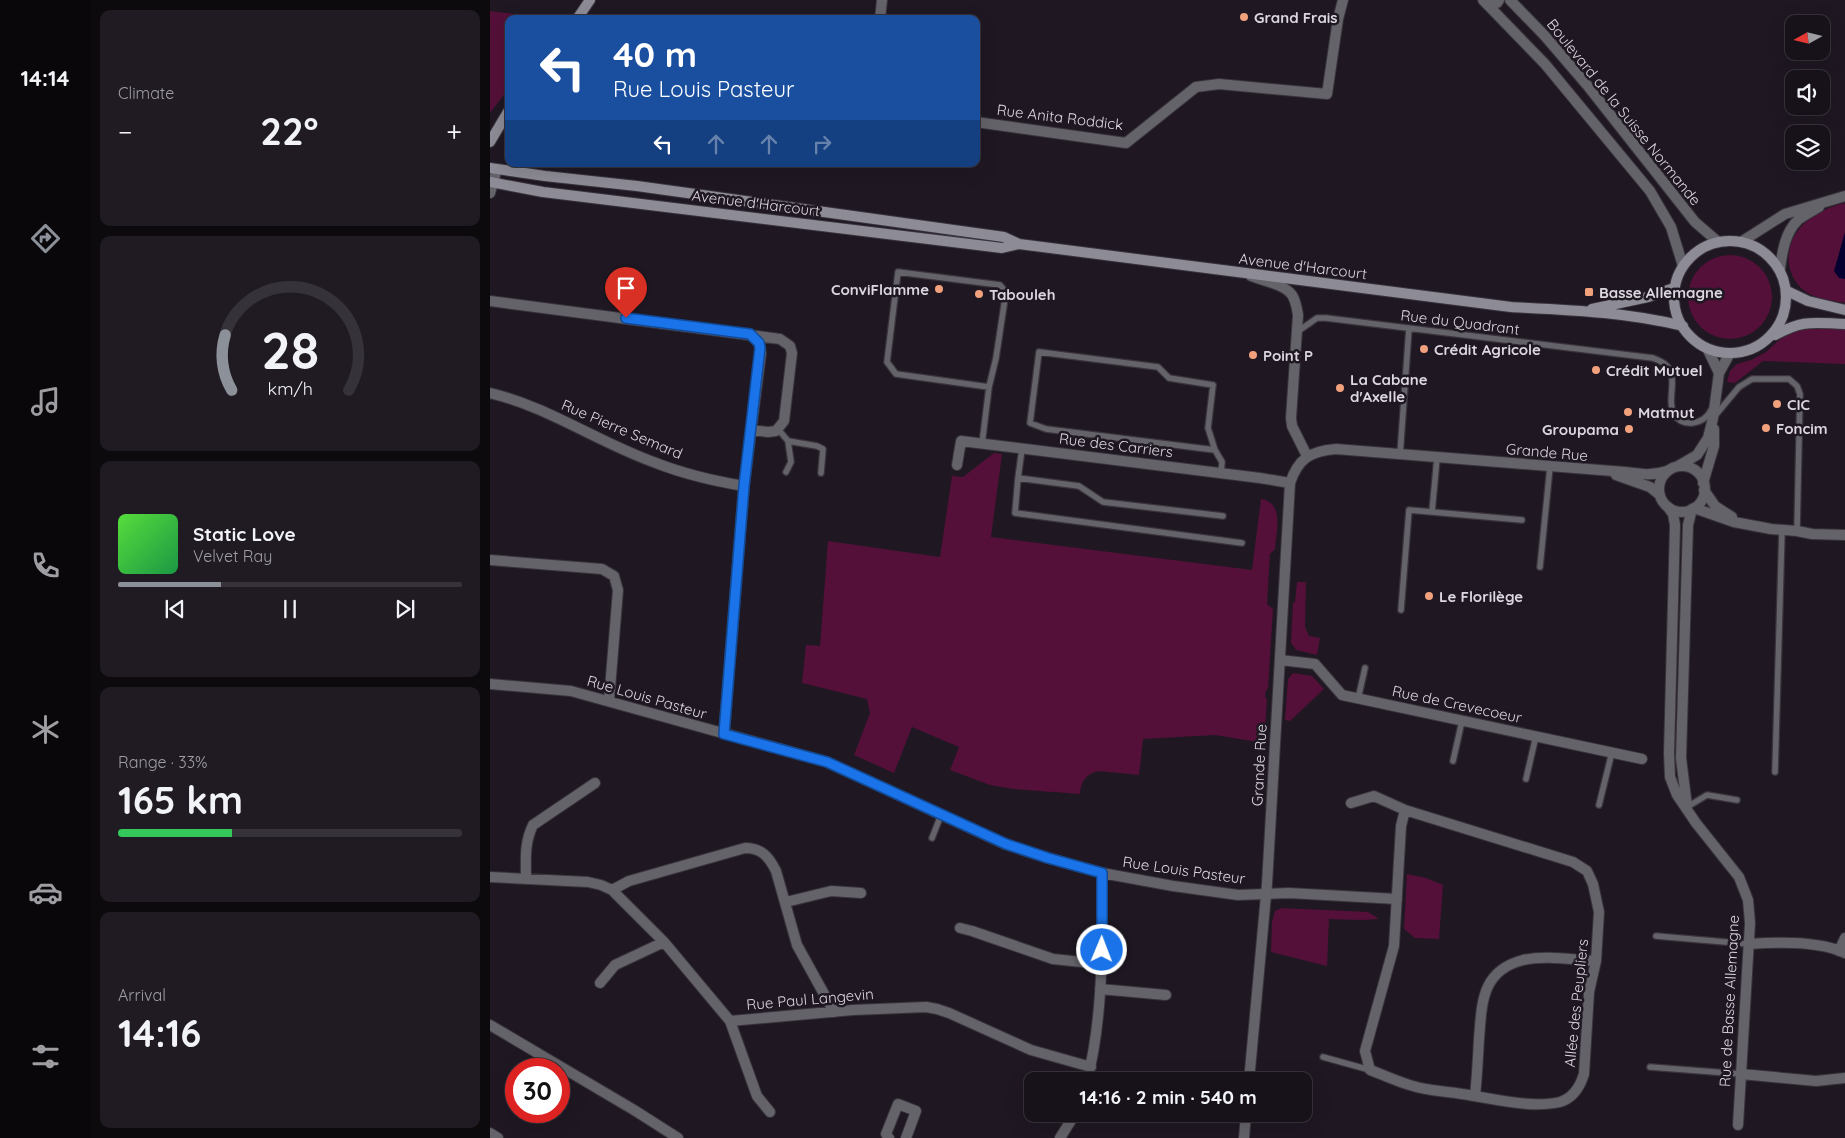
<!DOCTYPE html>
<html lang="en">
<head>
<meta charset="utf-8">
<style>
  body { margin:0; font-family:Quicksand,sans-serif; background:#201b23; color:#f1f3f6; height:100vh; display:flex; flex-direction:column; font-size:19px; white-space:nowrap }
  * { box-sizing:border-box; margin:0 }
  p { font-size:16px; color:#9e9ea2 }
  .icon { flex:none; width:28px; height:28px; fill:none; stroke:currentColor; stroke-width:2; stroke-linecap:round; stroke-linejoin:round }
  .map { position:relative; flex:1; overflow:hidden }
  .side { display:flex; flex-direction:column; gap:10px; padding:10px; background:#0d0a0e; width:400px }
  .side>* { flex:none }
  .hud { position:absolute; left:15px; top:15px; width:475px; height:152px; border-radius:10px; box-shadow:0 5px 20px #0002,0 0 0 1px #363239; background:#1a4fa0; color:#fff; overflow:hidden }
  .needle { width:32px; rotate:262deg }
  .tools { position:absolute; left:1295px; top:15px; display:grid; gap:10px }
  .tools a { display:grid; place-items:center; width:45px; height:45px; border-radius:10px; background:#17121a; box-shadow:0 5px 20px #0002,0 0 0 1px #363239; font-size:25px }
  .speed { position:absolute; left:15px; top:1058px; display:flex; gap:10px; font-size:25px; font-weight:700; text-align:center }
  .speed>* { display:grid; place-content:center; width:65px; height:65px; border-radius:50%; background:#17121a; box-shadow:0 5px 20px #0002,0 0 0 1px #363239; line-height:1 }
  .speed .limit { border:8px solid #d22; background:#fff; color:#111 }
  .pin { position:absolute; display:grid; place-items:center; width:42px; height:42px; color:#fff; margin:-51px -21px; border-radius:50% 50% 50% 0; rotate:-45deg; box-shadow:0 0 5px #0007 }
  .pin .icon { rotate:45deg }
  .me { position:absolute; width:55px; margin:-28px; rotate:1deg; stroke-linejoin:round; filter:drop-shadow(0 0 4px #0008) }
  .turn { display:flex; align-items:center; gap:18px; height:105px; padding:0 25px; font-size:22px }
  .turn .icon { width:65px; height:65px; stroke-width:2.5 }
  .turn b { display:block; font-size:35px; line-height:42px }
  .lanes { display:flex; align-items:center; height:48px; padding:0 25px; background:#0003; justify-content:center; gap:25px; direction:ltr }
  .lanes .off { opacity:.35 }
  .big { font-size:38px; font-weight:700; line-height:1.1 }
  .side .card { flex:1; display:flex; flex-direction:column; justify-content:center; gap:8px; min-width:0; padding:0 18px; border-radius:10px; background:#201b23 }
  .side .dial { align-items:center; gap:0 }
  .dial svg { height:130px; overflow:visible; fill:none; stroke:#363239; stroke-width:7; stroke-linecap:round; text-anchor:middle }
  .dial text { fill:#f1f3f6; stroke:none }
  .song { display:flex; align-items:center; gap:15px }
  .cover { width:60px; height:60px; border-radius:8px; background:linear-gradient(135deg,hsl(110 70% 55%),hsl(140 70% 35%)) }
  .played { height:5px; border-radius:2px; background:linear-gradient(90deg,#8c9099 30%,#363239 30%) }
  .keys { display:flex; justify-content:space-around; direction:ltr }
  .heat { display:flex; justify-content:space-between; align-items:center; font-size:28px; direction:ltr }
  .charge { height:8px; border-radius:4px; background:linear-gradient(90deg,#34c759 33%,#363239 0) }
  .trip { position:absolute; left:534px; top:1072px; width:288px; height:50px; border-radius:10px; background:#17121a; box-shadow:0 5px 20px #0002,0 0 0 1px #363239; font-weight:700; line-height:50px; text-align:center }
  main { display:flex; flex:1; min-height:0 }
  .dock { display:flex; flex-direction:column; width:90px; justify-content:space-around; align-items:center; background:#09070a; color:#9e9ea2 }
  .dock .icon { width:35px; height:35px }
  .dock .active { color:#8c9099 }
  .dock b { font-size:22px; color:#f1f3f6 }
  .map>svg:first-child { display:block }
  .green { fill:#541038 }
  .water { fill:#05002f }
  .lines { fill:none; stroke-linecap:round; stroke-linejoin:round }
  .service-casing { stroke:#39333d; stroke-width:8 }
  .minor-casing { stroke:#39333d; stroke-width:12 }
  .tertiary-casing { stroke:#39333d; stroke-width:12 }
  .secondary-casing { stroke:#39333d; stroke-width:12 }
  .service { stroke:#646369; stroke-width:5.5 }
  .minor { stroke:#646369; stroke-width:10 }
  .tertiary { stroke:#646369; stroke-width:10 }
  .secondary { stroke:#8d8c96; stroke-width:10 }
  .route-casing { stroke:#114b97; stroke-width:12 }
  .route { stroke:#1a73e8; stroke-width:9 }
  .poi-dot { fill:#f1a17c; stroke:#1f1823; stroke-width:2 }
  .labels { text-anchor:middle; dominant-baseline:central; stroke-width:5; stroke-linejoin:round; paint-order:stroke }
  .poi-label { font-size:15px; font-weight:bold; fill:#dcd7df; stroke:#1f1823; text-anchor:start }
  .street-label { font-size:15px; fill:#dcd7df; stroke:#1f1823 }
</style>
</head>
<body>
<main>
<nav class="dock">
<b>14:14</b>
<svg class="icon active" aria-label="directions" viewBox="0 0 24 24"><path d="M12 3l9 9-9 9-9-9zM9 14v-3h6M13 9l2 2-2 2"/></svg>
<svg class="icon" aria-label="music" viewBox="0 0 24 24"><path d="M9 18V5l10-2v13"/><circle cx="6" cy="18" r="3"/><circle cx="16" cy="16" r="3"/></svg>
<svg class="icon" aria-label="phone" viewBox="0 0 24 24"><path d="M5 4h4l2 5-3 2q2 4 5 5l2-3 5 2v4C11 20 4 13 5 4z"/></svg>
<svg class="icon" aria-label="climate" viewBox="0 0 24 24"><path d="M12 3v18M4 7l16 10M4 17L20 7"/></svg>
<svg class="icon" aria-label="car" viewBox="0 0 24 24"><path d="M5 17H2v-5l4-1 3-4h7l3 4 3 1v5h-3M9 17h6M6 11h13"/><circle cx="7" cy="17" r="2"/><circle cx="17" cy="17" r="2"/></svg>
<svg class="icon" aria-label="filters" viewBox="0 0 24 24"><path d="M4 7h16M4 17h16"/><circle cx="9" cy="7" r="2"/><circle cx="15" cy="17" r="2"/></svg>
</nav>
<section class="side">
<div class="card"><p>Climate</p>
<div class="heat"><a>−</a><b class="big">22°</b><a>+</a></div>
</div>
<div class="card dial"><svg viewBox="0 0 100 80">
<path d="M14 69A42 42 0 1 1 86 69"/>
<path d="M14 69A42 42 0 0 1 10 35" stroke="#8c9099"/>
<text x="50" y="56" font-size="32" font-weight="700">28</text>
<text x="50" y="72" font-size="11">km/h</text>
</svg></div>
<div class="card">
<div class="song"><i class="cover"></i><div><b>Static Love</b><p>Velvet Ray</p></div></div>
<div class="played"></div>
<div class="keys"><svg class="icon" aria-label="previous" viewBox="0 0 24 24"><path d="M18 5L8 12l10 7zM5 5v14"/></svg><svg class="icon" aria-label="pause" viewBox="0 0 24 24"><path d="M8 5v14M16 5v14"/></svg><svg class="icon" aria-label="next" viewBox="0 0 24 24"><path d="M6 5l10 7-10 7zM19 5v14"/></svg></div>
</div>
<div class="card"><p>Range · 33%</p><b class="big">165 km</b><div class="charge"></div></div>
<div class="card"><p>Arrival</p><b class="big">14:16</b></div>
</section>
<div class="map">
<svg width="1355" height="1138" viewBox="0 0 1355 1138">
  <rect width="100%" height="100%" fill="#1f1823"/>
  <path class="green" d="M 0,11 L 61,19 L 19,19 L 19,88 L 0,113 Z
    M 1355,203 L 1355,303 C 1343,300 1329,300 1318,293 C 1308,288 1301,276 1299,265 C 1295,231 1324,210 1355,203 Z
    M1198 297a42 42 0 1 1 84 0a42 42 0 1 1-84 0Z
    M 1338,328 L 1355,330 L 1355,364 L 1273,361 L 1245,383 L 1237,382 L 1240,371 L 1247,364 L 1261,360 L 1276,352 L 1297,333 L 1313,329 Z
    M 504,453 L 512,454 L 501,537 L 762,570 L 771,499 C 795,503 786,532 785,549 L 780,554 L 777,604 L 783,609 L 778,688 C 775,691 774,697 777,700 L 774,743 L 725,735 L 653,739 L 649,775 L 609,771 C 597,773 590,782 590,794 L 524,789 L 500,785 L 460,770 L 469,747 L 422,727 L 404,773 L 364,755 L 380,713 L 377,699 L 312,683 L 316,645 L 330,646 L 338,541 L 450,557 L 462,476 L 473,477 Z
    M 807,582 L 816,582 L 815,627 L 819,636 L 830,638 L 827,655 L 806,650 L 801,643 L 803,603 L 805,602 Z
    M 803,673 L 822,676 L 834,689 L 800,721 L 795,720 L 798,679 Z
    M 917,874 L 936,878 L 953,885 L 949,939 L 925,938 L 914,929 Z
    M 792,908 L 878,912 L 889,919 L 872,920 L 839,919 L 837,966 L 781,952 L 782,922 L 785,911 Z"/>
  <path class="water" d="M 1355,232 L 1355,279 L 1349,278 L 1344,271 Z"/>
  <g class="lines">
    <defs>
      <path id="service" d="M 807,332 L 827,318 L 836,318 L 1163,358 C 1170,361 1178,364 1181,372 C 1185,385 1178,400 1183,412 C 1190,429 1215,425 1221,410
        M 1224,417 L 1249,387 L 1262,379 L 1299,379 L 1307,386 L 1310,394 L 1307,531
        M 288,429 L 298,441 L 327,446 L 333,449 L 331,473
        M 492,444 L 499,387 L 506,358 L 516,292 L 510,285 L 408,272 L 397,362 L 406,374 L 499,387
        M 532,449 L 528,478 L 589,486 L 613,502 L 733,516
        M 725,450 L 556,429 L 540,423 L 549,352 L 668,367 L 679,378 L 723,385 L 718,428 L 725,450 L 732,462 L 731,473
        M 910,455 L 919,328
        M 947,458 L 942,512 L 1032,520
        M 296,472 L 301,462 L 298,441
        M 528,478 L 525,513 L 752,543
        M 1050,567 L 1060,467
        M 911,610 L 919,510 L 942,512
        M 868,699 L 875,668
        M 963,761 L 972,721
        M 1285,772 L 1292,530
        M 1036,779 L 1046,736
        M 1109,805 L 1122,752
        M 1197,807 L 1217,795 L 1247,800
        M 442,838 L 451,815
        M 1166,936 L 1259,944
        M 833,1057 L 880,1070
        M 1160,1067 L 1251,1074"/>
      <path id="minor" d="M 1004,0 L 1007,3 L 1009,0
        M 390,19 L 392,0
        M 486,122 L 636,143 L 706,87 L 729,84 L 837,94 L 848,19 L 853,0
        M 1251,242 L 1295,214 L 1355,196
        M 1290,269 C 1292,253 1295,232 1308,220 C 1314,215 1322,211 1329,207
        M 761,276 C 773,281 794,284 802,295 C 806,301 807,309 808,315 L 801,418 L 802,426 L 817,456
        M 0,301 L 290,339 L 300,346 L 302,353 L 294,421 L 286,431 L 278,432 L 261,430
        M 0,393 C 59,407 109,443 166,463 C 194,474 224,481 254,486
        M 467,465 L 471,441 L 770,478 L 800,483
        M 1214,490 L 1225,506 L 1242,517
        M 1178,507 L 1183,514 L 1185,525 L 1179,753 L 1180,777 L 1187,795 L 1206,823 L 1249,877 L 1258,900 L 1260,923 L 1248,1125
        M 1204,508 L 1244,522 L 1281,529 L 1307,531 L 1322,534 L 1355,535
        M 0,560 L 112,569 L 124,576 L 128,590 L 119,701
        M 790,660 L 825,664 L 852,695 L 1152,759
        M 0,684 L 81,691 L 337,762 L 515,844 L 558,858 L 612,873 L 683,886 L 748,895 L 799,893 L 907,899
        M 234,734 L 254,486 L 271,353 L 269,343 L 260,334
        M 861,803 L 884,796 L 915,810 L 1083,862 L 1097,871 L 1103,884 L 1109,912 L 1106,961 L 1099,992 L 1094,1074 C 1090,1087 1083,1098 1070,1102 C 1041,1109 1001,1098 972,1094 C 956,1091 938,1091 923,1086 C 908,1082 894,1075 880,1070 L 875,1051 L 904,946 L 911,826 L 915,810
        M 1197,806 L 1191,758 L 1198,525 L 1202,509
        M 0,877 L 98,882 L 111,885 L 122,890 L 174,942 L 240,1021 L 363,1010 L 436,1007 L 447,1009 L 459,1013 L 541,1050 L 601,1067
        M 36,879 C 36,860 34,843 43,825 L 105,783
        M 122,890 L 139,881 L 255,848 C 272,848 279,857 286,871 L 307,945 L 344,1012
        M 296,902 L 341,891 L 371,893
        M 470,928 L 482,931 L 563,959 L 611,964
        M 1259,944 C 1286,942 1330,941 1355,953
        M 1349,951 L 1355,938
        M 110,983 L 125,965 L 174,942
        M 610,989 L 676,995
        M 240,1021 L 267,1096 L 280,1112
        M 1251,1074 L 1326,1081 L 1355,1078
        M 597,1081 C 614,1014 612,942 612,873
        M 985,1096 C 987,1077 988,1058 989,1039 C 992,1003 991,971 1033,960 C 1056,955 1083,960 1106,961
        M 0,1133 L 8,1138
        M 399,1138 L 396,1134 L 408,1104 L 426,1111 L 416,1138
        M 570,1138 L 585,1114"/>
      <path id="tertiary" d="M 993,0 L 1055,64 L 1160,191 L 1181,227 L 1193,266
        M 1020,0 L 1054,35 L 1097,85 L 1205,222 L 1227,241
        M 0,193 L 7,169
        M 1218,350 L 1229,373
        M 1188,466 L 1207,455 L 1218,438 L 1223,418 L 1229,373 L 1240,353
        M1169 489a23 23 0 1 1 46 0a23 23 0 1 1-46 0Z
        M 1126,475 L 1160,487 L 1170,495
        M 1213,483 L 1224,446 L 1224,429
        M 0,1025 L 144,1110 L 188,1138
        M 759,1081 L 777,884 L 800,483 C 808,459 820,451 846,449 L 1135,472 C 1150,474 1162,476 1177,471
        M 754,1138 L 756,1114"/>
      <path id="secondary" d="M 87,19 L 100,0
        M 0,142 L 19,110
        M 0,168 L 55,176 L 147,186 L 514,237 L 529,244 L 1021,307 C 1079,310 1137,312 1193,326
        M 0,182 L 53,192 L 512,248 L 529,244
        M1184 297a56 56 0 1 1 112 0a56 56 0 1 1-112 0Z
        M 1297,291 L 1318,301 L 1355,310
        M 1102,309 L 1158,297 L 1184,288
        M 1285,335 C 1314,319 1324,323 1355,324"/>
    </defs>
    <use href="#service" class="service-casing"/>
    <use href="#minor" class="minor-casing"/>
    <use href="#tertiary" class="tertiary-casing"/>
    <use href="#secondary" class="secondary-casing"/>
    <use href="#service" class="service"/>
    <use href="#minor" class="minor"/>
    <use href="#tertiary" class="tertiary"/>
    <use href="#secondary" class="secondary"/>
  </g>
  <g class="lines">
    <defs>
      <path id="route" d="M 136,318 L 260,334 L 269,343 L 270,348 L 254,486 L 234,734 L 337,762 L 516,844 L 558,858 L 612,873 L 612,950"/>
    </defs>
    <use href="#route" class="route-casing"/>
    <use href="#route" class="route"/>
  </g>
  <g class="poi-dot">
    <circle cx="754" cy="17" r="5"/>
    <circle cx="449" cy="289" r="5"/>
    <rect x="1094" y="287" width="10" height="10" rx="2.5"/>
    <circle cx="489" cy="294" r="5"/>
    <circle cx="934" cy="349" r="5"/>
    <circle cx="763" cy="355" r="5"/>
    <circle cx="1106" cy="370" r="5"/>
    <circle cx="850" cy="388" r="5"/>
    <circle cx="1287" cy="404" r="5"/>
    <circle cx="1138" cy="412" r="5"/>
    <circle cx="1276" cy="428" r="5"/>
    <circle cx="1139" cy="429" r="5"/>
    <circle cx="939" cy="596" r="5"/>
  </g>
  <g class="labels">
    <g class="poi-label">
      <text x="764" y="17">Grand Frais</text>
      <text x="439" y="289" text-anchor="end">ConviFlamme</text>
      <text x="1109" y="292">Basse Allemagne</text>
      <text x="499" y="294">Tabouleh</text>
      <text x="944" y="349">Crédit Agricole</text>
      <text x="773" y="355">Point P</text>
      <text x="1116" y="370">Crédit Mutuel</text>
      <text x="860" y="379">La Cabane<tspan x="860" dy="17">d'Axelle</tspan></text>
      <text x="1297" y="404">CIC</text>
      <text x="1148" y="412">Matmut</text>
      <text x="1286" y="428">Foncim</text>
      <text x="1129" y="429" text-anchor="end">Groupama</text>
      <text x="949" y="596">Le Florilège</text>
    </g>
    <g class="street-label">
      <text transform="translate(1134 112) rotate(51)">Boulevard de la Suisse Normande</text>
      <text transform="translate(570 117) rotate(7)">Rue Anita Roddick</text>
      <text transform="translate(266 203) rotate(7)">Avenue d'Harcourt</text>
      <text transform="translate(813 266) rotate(7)">Avenue d'Harcourt</text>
      <text transform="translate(970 322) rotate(7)">Rue du Quadrant</text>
      <text transform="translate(132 429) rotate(23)">Rue Pierre Semard</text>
      <text transform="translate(626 445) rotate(7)">Rue des Carriers</text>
      <text transform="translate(1057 452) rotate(5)">Grande Rue</text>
      <text transform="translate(157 697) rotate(16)">Rue Louis Pasteur</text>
      <text transform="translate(967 704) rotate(12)">Rue de Crevecoeur</text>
      <text transform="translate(769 765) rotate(-87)">Grande Rue</text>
      <text transform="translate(694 870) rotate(8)">Rue Louis Pasteur</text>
      <text transform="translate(320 999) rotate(-5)">Rue Paul Langevin</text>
      <text transform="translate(1239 1001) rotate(-87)">Rue de Basse Allemagne</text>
      <text transform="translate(1086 1003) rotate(-84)">Allée des Peupliers</text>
    </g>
  </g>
</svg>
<div class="tools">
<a><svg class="needle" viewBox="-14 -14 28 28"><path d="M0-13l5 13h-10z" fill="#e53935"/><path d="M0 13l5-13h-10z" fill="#9e9ea2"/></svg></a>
<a><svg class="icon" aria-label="sound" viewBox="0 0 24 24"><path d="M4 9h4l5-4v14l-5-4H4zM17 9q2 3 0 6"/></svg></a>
<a><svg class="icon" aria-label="layers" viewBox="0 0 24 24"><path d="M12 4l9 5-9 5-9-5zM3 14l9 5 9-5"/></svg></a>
</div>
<div class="speed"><div class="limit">30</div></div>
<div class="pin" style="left:136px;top:318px;background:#d93025"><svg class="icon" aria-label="arrive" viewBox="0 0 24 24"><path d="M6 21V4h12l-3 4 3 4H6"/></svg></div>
<svg class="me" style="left:612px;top:950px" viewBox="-20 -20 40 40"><circle r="17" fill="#1a73e8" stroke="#fff" stroke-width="3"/><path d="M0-11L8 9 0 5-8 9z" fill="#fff"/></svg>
<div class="trip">14:16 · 2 min · 540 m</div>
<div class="hud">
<div class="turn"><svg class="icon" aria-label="left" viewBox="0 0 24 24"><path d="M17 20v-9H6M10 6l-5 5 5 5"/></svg><div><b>40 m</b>Rue Louis Pasteur</div></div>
<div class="lanes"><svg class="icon" aria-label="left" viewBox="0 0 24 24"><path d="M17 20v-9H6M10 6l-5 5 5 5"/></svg><svg class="icon off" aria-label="ahead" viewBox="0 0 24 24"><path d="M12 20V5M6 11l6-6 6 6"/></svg><svg class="icon off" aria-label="ahead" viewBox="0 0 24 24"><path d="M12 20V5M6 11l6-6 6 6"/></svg><svg class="icon off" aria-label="right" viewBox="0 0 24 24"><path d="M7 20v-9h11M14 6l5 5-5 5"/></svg></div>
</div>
</div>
</main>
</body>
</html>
